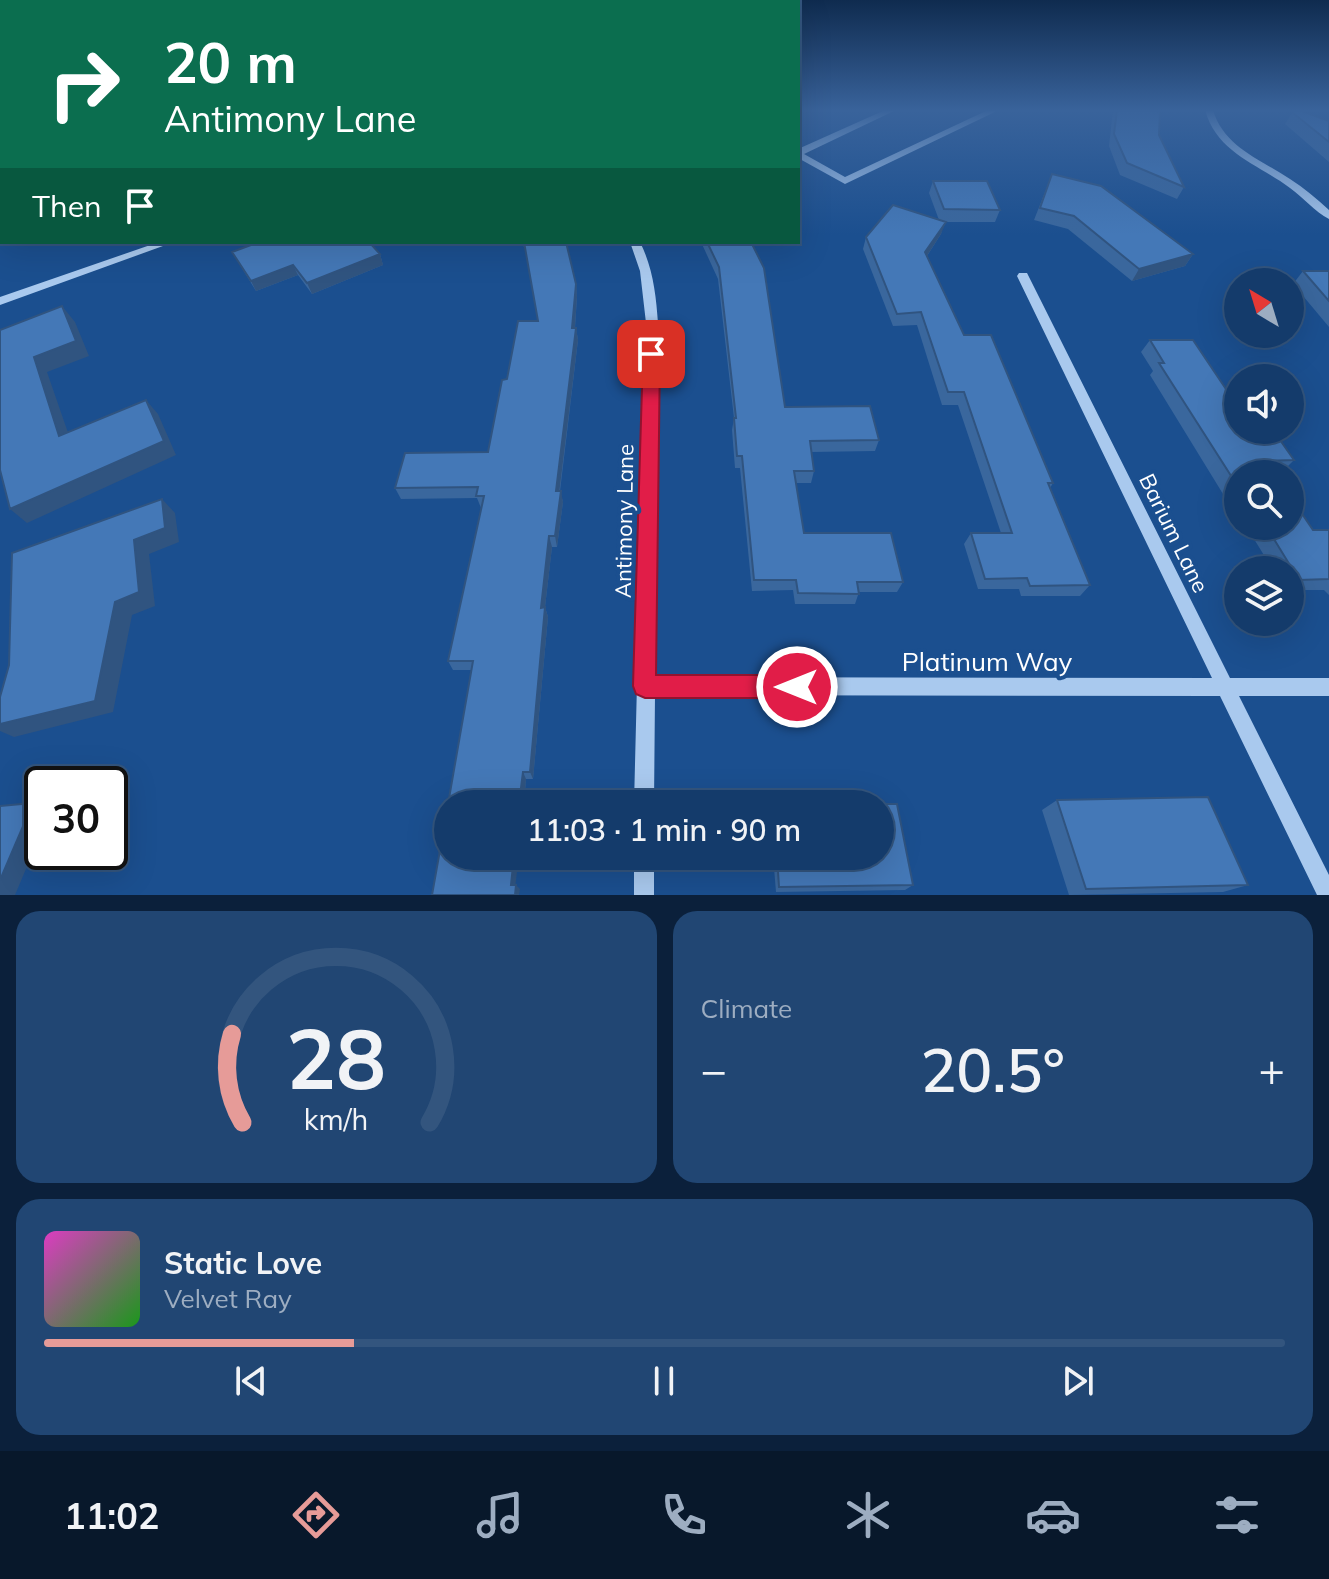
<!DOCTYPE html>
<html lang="en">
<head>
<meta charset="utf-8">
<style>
  body { margin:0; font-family:Mulish,sans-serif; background:#214673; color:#f1f3f6; height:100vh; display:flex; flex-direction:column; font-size:30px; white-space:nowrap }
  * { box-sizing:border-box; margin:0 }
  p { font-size:26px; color:#9dadc1 }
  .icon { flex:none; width:44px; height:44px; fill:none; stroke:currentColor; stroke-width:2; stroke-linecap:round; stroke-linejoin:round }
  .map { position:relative; height:895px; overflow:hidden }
  .side { display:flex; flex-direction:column; gap:16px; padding:16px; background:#0b203b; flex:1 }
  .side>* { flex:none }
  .hud { position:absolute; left:0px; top:0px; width:800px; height:244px; box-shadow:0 8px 32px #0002,0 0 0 2px #33557e; background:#0b6e4f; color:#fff; overflow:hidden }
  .needle { width:52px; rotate:322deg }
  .buttons { position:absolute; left:1224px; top:268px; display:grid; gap:16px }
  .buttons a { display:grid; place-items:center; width:80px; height:80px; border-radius:50%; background:#143b6b; box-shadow:0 8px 32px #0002,0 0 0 2px #33557e; font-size:40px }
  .speed { position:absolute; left:24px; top:766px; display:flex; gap:16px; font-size:40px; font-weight:700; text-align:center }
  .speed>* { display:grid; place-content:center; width:104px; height:104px; border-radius:50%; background:#143b6b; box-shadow:0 8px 32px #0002,0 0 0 2px #33557e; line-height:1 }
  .speed .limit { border:4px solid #111; border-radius:12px; background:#fff; color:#111 }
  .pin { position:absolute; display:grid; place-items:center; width:68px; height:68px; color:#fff; margin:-34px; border-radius:16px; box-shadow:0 4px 12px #0006 }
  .me { position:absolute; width:88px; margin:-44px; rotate:270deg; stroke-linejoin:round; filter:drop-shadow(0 0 6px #0008) }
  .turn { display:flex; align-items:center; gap:28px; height:168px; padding:0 32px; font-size:36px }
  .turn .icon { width:104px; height:104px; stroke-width:2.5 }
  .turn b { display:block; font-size:56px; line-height:68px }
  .then { display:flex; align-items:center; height:76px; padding:0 32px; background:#0003; gap:16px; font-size:30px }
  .big { font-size:60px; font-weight:600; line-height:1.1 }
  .side .tile { flex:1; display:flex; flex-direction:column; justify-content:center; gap:12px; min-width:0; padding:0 28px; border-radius:24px; background:#214673 }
  .side .dial { align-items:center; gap:0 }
  .dial svg { height:208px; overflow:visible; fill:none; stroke:#33557e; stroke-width:7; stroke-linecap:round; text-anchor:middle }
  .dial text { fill:#f1f3f6; stroke:none }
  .song { display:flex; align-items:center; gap:24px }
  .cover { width:96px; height:96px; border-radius:12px; background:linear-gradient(135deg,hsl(310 70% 55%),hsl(120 70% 35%)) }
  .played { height:8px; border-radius:4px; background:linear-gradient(90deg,#e69b98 25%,#33557e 25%) }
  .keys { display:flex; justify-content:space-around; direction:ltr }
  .heat { display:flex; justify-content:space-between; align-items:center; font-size:44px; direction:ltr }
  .side .tiles { flex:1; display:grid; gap:16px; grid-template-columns:1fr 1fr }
  .tile:last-child { grid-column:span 2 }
  .trip { position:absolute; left:434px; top:790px; width:460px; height:80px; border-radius:40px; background:#143b6b; box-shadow:0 8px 32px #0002,0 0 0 2px #33557e; font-weight:600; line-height:80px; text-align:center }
  .tabs { display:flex; height:128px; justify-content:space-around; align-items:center; background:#08182b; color:#9dadc1 }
  .tabs .icon { width:56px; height:56px }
  .tabs .selected { color:#e69b98 }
  .tabs b { font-size:36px; color:#f1f3f6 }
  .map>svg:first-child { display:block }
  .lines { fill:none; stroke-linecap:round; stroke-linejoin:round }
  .minor { fill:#a9c9ee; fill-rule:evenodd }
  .wall { fill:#3a679d }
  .shaded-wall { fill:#305480 }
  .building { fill:#4478b7; stroke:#305480; stroke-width:2 }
  .route { fill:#e11d48; stroke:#92132f; stroke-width:2 }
  .labels { text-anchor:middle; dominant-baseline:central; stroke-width:8; stroke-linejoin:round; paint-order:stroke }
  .street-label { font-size:22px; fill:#fff; stroke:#1b4f8f }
  .near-street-label { font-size:26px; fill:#fff; stroke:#1b4f8f }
</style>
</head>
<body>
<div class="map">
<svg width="1329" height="895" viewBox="0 0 1329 895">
  <rect width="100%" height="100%" fill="#1b4f8f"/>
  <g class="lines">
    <path class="minor" d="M 885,110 L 896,110 L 804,154 L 845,177 L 988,110 L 999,110 L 845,184 L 798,158 L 798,149 Z
      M 1205,110 L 1213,110 C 1224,147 1260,159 1290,179 C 1304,188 1317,199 1329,210 L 1329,219 C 1315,212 1303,197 1290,188 C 1258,164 1217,153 1205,110 Z
      M 2,130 L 2,136 L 0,137 L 0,131 Z
      M 159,242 L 174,242 L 0,305 L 0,297 Z
      M 630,242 L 640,242 C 653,268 656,295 658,323 L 655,677 L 1212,678 L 1017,276 L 1019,273 L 1027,273 L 1230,678 L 1329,678 L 1329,696 L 1239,696 L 1329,875 L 1329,895 L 1317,895 L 1220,696 L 655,695 L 654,804 L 634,804 L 646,323 L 640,271 Z
      M 634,856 L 654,856 L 654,895 L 634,895 Z"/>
  </g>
  <path class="wall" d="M 1113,110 L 1152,110 L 1159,135 L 1184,187 L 1177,199 L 1120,175 L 1109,146 Z
    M 1294,110 L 1329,121 L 1329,162 L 1285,124 Z
    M 1052,174 L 1193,254 L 1185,266 L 1132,281 L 1068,229 L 1034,220 Z
    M 933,181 L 1000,210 L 995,222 L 944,222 L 941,234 L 927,256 L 964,335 L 1053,483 L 1050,488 L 1090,585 L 1080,596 L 1021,596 L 1019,589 L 978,589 L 964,544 L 971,533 L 1001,533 L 958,405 L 942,405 L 917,325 L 893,326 L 863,249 L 866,237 L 939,220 L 929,193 Z
    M 520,242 L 566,242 L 576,284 L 577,297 L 575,328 L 576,328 L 578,340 L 560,491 L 563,502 L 557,547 L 552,547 L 545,607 L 548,617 L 533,779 L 526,779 L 524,804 L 448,804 L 471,670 L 453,670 L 448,661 L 481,508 L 477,498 L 401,499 L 395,488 L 488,452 L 507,379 L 538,321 L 525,248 Z
    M 701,242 L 751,242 L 785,407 L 879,440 L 875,451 L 811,452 L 814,471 L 811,483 L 796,483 L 804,533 L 903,582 L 897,592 L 859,592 L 855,604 L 795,604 L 793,590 L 752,591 L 740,468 L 735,468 L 732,430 L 734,418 L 718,279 Z
    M 232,252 L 380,254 L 383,265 L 312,294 L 298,275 L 256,291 Z
    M 1303,271 L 1329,271 L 1329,327 L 1293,284 Z
    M 1150,340 L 1238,430 L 1294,460 L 1282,472 L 1238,474 L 1238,512 L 1227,494 L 1223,494 L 1150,375 L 1153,371 L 1141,352 Z
    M 1246,526 L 1290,526 L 1313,530 L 1329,530 L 1329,595 L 1324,590 L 1290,590 L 1290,570 L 1273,570 Z
    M 1057,800 L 1248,885 L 1223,892 L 1069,895 L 1042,810 Z
    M 773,856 L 880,856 L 913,885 L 905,890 L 776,892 Z"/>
  <path class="shaded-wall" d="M 800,110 L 813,110 L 799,116 Z
    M 2,173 L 2,192 L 0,194 L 0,175 Z
    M 946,222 L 941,234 L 921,265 L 925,252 Z
    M 380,254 L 383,265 L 312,294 L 307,283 Z
    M 1193,254 L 1185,266 L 1132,281 L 1139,269 Z
    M 293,265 L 298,275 L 256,291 L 251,281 Z
    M 576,284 L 577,297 L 574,340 L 572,328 Z
    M 62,306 L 75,322 L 89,356 L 47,372 L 74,450 L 59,436 L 34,357 Z
    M 576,328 L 578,340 L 558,502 L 556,491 Z
    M 146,400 L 158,414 L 176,455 L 27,523 L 10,509 Z
    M 561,491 L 563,502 L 557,547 L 555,536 Z
    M 162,499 L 175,513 L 179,542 L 149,554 L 155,606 L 132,615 L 113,712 L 14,737 L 0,731 L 0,724 L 115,602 L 134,540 Z
    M 549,536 L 552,547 L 545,607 L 548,617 L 533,779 L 530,772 L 541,608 Z
    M 523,772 L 526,779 L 524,804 L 519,804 Z
    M 33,803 L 42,807 L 42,831 L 15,895 L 0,895 L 0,880 Z
    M 514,856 L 519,856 L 515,888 L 516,885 L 520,889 L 519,895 L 515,895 L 511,885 Z"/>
  <path class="building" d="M 1117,110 L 1152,110 L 1160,112 L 1159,135 L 1184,187 L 1127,163 L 1114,134 Z
    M 1294,110 L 1299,110 L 1329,121 L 1329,142 L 1293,113 Z
    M 2,137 L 2,173 L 0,175 L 0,138 Z
    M 1052,174 L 1101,186 L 1193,254 L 1139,269 L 1074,216 L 1040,208 Z
    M 933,181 L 987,181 L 1000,210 L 944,209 Z
    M 893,205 L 946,222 L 925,252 L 964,335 L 991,335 L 1053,483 L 1048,483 L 1090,585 L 1030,586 L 1027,578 L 985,579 L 971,533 L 1012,533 L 964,392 L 948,392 L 921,312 L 897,314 L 866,237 Z
    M 259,242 L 369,242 L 380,254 L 307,283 L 293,265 L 251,281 L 232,252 Z
    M 524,242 L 566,242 L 576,284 L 572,328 L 576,328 L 556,491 L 561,491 L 555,536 L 549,536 L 541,608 L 545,607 L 530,772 L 523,772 L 519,804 L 448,804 L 473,661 L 448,661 L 484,496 L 476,496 L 478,487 L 395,488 L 405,453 L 488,452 L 502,380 L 507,379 L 518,321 L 538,321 Z
    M 707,242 L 751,242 L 764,268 L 785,407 L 870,406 L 879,440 L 810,441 L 814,471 L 794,471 L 804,533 L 891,533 L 903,582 L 857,582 L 859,594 L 798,593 L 796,580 L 754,580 L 742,456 L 737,456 L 734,418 L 736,418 L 719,267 Z
    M 1303,271 L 1329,271 L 1329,301 Z
    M 62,306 L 76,341 L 34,357 L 59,436 L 146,400 L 164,441 L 10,509 L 0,470 L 0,330 Z
    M 1150,340 L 1193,340 L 1238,407 L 1238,430 L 1273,430 L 1294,460 L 1266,461 L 1275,474 L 1238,474 L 1238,482 L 1235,482 L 1159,363 L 1164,363 Z
    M 1290,496 L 1313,530 L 1329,530 L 1329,579 L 1299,580 L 1266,526 L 1290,526 Z
    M 162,499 L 165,528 L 134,540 L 139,592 L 115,602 L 95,701 L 0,724 L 0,697 L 9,665 L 12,553 Z
    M 1208,797 L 1248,885 L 1086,889 L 1057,800 Z
    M 33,803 L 0,880 L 0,806 Z
    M 880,804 L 897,804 L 913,885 L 779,887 L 777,856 L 880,856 Z
    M 448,805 L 448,856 L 514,856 L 511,885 L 516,885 L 515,895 L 432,895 Z"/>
  <linearGradient id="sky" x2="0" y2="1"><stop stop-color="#0f2b4f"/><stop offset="0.47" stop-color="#39639b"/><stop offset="1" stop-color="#39639b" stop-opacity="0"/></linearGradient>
  <rect width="1329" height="235" fill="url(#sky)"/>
  <path class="route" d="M 651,348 L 660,354 L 656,675 L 797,675 L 806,679 L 809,687 L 806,695 L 797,698 L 645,698 L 636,694 L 633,686 L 643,354 Z"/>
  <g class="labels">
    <g class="street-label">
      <text transform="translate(624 521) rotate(-89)">Antimony Lane</text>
      <text transform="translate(1174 533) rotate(64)">Barium Lane</text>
    </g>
    <g class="near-street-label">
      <text x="987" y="661">Platinum Way</text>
    </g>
  </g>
</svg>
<div class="buttons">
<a><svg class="needle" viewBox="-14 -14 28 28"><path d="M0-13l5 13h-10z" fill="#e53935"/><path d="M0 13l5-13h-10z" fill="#9dadc1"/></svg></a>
<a><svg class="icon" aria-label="sound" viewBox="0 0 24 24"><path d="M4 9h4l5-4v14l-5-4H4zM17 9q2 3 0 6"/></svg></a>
<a><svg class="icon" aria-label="search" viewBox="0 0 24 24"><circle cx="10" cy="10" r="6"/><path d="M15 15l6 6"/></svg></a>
<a><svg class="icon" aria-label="layers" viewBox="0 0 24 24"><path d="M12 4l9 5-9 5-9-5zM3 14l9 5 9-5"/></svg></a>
</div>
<div class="speed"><div class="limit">30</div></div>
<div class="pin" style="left:651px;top:354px;background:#d93025"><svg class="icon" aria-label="arrive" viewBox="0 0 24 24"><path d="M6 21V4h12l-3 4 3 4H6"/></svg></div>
<svg class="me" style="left:797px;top:687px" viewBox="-20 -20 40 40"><circle r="17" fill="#e11d48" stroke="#fff" stroke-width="3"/><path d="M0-11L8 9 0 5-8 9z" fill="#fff"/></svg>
<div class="trip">11:03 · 1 min · 90 m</div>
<div class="hud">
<div class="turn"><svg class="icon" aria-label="right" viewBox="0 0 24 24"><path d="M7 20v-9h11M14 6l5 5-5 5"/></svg><div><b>20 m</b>Antimony Lane</div></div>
<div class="then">Then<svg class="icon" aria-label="arrive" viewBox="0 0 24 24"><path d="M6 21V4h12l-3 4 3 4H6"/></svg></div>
</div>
</div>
<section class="side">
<div class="tiles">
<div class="tile dial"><svg viewBox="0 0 100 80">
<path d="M14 69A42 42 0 1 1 86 69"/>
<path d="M14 69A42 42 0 0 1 10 35" stroke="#e69b98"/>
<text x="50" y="56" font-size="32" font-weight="700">28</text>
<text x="50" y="72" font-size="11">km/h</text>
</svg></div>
<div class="tile"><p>Climate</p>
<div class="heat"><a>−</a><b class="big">20.5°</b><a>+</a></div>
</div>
<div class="tile">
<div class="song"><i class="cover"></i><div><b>Static Love</b><p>Velvet Ray</p></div></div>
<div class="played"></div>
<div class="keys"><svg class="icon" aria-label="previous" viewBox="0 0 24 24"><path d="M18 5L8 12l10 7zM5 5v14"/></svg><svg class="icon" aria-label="pause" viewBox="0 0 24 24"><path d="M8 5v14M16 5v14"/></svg><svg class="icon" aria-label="next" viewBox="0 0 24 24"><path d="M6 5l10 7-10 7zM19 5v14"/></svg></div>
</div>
</div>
</section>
<nav class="tabs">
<b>11:02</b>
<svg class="icon selected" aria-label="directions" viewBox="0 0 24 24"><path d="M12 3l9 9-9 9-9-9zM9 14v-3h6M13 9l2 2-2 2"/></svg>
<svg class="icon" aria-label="music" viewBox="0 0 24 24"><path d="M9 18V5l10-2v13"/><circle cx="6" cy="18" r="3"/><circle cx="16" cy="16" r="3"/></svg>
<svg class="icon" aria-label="phone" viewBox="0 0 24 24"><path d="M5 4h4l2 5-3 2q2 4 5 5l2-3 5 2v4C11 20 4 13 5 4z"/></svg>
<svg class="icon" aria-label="climate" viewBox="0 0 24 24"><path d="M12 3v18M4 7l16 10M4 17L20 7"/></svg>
<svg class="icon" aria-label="car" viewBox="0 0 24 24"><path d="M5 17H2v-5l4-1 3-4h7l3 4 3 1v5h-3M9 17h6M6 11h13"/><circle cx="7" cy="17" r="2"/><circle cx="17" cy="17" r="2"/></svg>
<svg class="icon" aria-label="filters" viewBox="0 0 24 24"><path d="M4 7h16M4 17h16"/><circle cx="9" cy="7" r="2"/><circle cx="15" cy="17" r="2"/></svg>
</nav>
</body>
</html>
